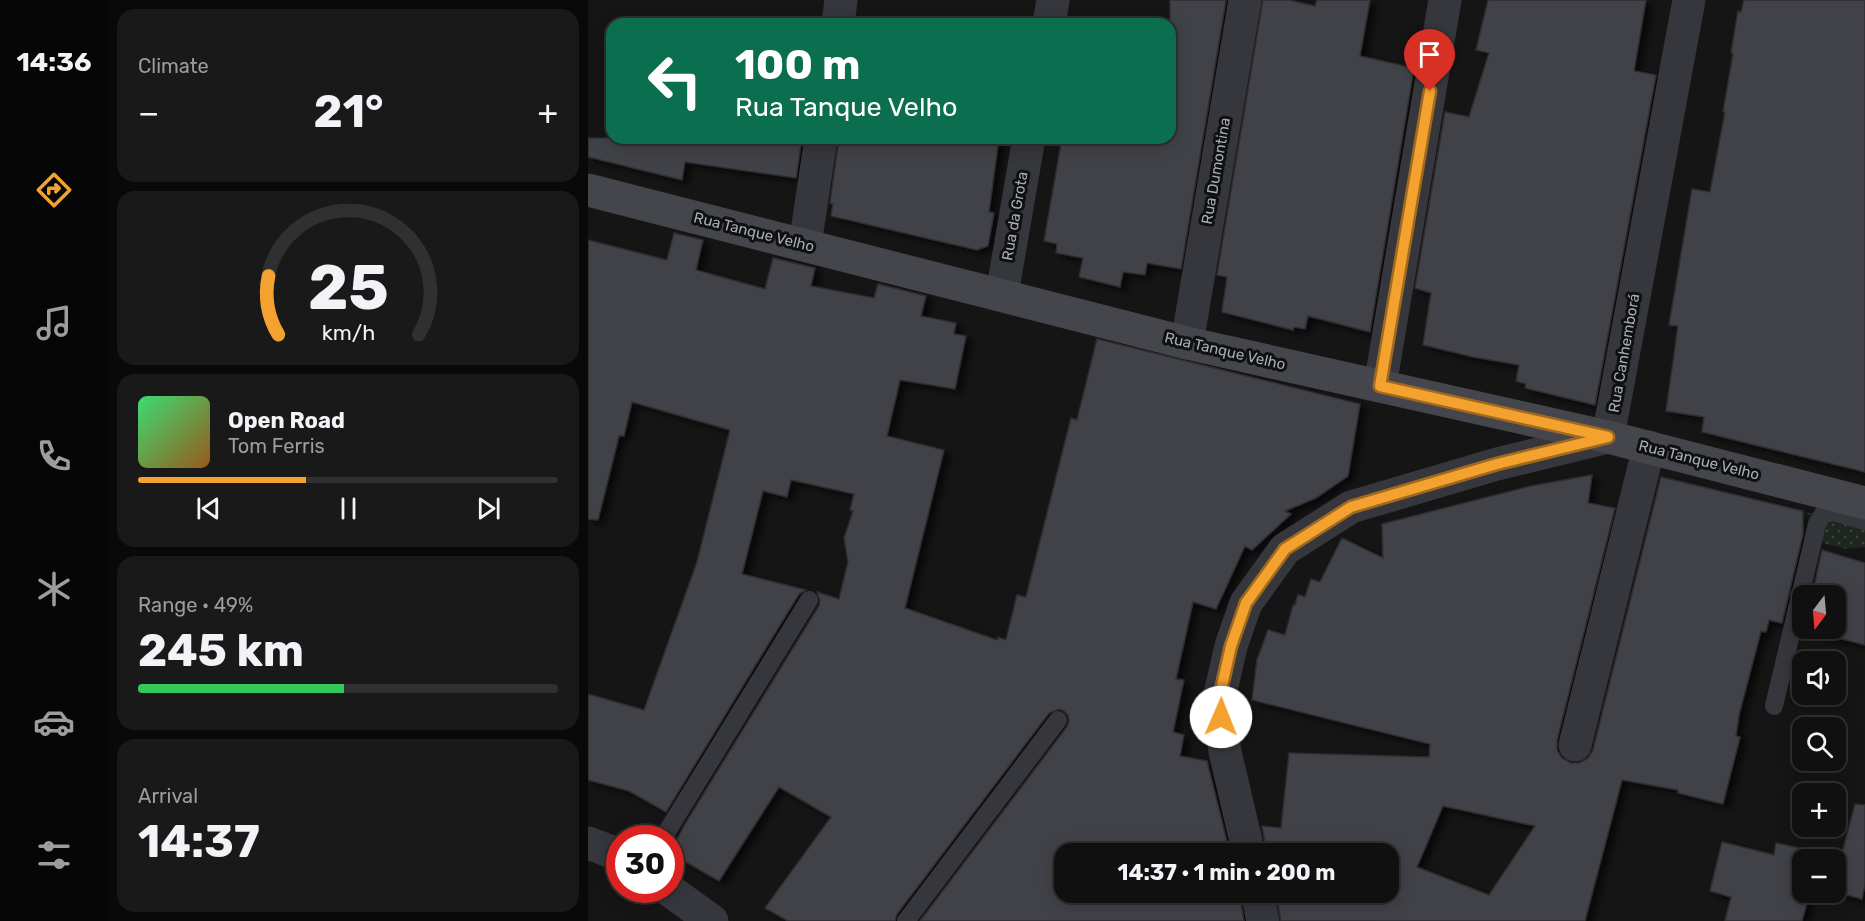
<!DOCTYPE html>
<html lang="en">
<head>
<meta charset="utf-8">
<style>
  body { margin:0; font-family:Rubik,sans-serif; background:#191919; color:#f1f3f6; height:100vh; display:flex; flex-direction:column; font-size:22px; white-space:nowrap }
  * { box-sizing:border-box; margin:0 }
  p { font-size:20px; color:#9c9d9f }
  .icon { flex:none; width:33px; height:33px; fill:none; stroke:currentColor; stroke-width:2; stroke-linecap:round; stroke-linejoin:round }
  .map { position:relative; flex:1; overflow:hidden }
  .details { display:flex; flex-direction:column; gap:9px; padding:9px; background:#090909; width:480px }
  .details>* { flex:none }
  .hud { position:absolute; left:18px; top:18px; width:570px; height:126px; border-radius:18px; box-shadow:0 3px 15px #0003,0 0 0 2px #303030; background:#0b6e4f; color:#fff; overflow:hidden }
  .needle { width:39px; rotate:196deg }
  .buttons { position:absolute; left:1204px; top:585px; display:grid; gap:12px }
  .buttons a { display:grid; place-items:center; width:54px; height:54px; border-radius:12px; background:#101010; box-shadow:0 3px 15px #0003,0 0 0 2px #303030; font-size:30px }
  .speed { position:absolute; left:18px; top:825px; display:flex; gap:12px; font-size:30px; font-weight:700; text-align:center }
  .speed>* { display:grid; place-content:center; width:78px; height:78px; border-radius:50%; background:#101010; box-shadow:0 3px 15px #0003,0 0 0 2px #303030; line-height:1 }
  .speed .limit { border:9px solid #d22; background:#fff; color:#111 }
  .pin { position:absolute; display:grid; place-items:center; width:51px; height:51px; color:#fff; margin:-62px -26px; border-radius:50% 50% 50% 0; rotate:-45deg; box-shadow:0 0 6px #0007 }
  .pin .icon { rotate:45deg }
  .me { position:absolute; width:66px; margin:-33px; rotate:1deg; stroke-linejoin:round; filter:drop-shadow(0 0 4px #0008) }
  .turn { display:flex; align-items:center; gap:21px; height:126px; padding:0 30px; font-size:27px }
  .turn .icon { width:78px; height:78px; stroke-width:2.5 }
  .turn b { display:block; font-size:42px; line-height:51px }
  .big { font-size:45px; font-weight:700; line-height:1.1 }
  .details .widget { flex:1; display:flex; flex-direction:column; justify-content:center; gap:9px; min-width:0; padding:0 21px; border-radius:18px; background:#191919 }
  .details .dial { align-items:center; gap:0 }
  .dial svg { height:156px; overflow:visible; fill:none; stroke:#303030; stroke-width:7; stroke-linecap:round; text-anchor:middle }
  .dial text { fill:#f1f3f6; stroke:none }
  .song { display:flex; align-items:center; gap:18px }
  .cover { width:72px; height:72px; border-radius:9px; background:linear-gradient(135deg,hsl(140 70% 55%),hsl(30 70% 35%)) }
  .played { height:6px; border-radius:3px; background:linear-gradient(90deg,#f4a22f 40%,#303030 40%) }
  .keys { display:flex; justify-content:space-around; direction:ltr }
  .heat { display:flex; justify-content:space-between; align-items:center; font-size:33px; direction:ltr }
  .charge { height:9px; border-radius:4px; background:linear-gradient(90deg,#34c759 49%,#303030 0) }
  .trip { position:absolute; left:466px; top:843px; width:345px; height:60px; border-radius:18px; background:#101010; box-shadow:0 3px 15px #0003,0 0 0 2px #303030; font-weight:700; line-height:60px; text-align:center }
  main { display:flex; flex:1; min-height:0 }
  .tab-bar { display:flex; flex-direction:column; width:108px; justify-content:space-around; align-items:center; background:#060606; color:#9c9d9f }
  .tab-bar .icon { width:42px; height:42px }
  .tab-bar .on { color:#f4a22f }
  .tab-bar b { font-size:27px; color:#f1f3f6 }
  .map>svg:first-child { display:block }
  .grass { fill:url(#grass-dots) }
  .building { fill:#414347; stroke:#2f2f33; stroke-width:1.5; fill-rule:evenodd; filter:url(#shadow) }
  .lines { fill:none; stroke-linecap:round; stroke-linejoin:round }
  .lane { stroke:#36373c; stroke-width:18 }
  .street { stroke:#36373c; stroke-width:33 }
  .secondary { stroke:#44464c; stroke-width:33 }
  .route-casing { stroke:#9f691f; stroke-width:15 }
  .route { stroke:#f4a22f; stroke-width:10 }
  .labels { text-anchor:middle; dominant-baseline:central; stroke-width:6; stroke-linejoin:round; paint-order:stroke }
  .street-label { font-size:15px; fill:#a6adb7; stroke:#101011 }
</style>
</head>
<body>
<main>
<nav class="tab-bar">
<b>14:36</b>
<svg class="icon on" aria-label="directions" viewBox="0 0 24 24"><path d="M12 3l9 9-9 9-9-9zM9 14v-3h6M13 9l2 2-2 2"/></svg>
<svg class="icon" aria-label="music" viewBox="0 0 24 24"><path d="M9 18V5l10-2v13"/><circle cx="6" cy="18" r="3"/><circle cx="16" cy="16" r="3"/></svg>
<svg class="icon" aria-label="phone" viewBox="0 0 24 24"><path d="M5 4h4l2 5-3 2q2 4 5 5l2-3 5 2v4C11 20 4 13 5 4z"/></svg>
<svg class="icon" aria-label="climate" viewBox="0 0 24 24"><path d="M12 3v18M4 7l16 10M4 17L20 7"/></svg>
<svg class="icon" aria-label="car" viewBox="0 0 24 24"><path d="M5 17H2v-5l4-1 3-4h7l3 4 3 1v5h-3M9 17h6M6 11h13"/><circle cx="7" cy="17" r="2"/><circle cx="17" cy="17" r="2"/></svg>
<svg class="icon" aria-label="filters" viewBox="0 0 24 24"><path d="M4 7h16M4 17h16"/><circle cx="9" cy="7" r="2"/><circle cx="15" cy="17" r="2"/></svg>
</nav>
<section class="details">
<div class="widget"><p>Climate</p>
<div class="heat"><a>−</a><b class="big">21°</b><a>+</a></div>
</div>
<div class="widget dial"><svg viewBox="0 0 100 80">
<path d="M14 69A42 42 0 1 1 86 69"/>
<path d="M14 69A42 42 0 0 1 9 39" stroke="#f4a22f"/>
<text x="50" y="56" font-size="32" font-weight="700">25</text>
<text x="50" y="72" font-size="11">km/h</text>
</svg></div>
<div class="widget">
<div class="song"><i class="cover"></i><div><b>Open Road</b><p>Tom Ferris</p></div></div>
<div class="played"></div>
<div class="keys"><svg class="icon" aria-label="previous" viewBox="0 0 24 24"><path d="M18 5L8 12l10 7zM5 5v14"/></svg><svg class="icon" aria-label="pause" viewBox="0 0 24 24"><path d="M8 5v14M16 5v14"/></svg><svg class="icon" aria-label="next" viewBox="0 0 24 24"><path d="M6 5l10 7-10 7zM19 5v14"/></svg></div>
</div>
<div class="widget"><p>Range · 49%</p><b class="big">245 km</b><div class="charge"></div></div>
<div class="widget"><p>Arrival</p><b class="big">14:37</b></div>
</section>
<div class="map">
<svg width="1277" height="921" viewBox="0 0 1277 921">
  <defs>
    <pattern id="grass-dots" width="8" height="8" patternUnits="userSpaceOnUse" patternTransform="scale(1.5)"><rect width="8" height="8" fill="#1f261f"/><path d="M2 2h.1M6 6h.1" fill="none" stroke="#3d433d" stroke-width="1.8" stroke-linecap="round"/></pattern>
    <filter id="shadow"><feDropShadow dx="6" dy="4" stdDeviation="3" flood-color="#0009"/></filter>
  </defs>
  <rect width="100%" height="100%" fill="#151516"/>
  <path class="grass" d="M 1209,510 L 1277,527 L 1277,547 L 1258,549 L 1202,534 Z"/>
  <path class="building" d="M 582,0 L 638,0 L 593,269 L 559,263 L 557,275 L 535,272 L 532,287 L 491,277 L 495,258 L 468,253 L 469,244 L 456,241 L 474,138 L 582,138 Z
    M 675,0 L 701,0 L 727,6 L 729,0 L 782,0 L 772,56 L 826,68 L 782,332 L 720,316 L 717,329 L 706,327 L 705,330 L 634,312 L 639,277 L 629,275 Z
    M 900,0 L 1058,0 L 1046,71 L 1068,75 L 1007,405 L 937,388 L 938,384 L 928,381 L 931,365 L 885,357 L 835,345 L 843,293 L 827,288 L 857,112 L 881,117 L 901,53 L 888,50 Z
    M 1156,0 L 1277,0 L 1277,472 L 1114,432 L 1116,417 L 1078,411 L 1090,326 L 1081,325 L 1104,189 L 1122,192 L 1137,112 L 1135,112 L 1145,54 L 1143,53 L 1150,11 L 1153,12 Z
    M 0,138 L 214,138 L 208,178 L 97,162 L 94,180 L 0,157 Z
    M 251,138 L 411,138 L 401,212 L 406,213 L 400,246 L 389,250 L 243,216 L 245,204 L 242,203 Z
    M 86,233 L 115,240 L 108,270 L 177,289 L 185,258 L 227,268 L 223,286 L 286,298 L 290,284 L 338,296 L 333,316 L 368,323 L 366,334 L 378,336 L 367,389 L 312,380 L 299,436 L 356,450 L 317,608 L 409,640 L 410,637 L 418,640 L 429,595 L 438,597 L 483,418 L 489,420 L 509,339 L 772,404 L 760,476 L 728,498 L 697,511 L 703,514 L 664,550 L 657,546 L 628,609 L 605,602 L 588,679 L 596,680 L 585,732 L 596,735 L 592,756 L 619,761 L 642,854 L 477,854 L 477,892 L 651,892 L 656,921 L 332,921 L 479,727 L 481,721 L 480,715 L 476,711 L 471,709 L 461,713 L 309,914 L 307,921 L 200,921 L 177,908 L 243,817 L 191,787 L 131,881 L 82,853 L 97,824 L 231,606 L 232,600 L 229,592 L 251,599 L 260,562 L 256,538 L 265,511 L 262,510 L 266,494 L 203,480 L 199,497 L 175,491 L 154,574 L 218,590 L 211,594 L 78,812 L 41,791 L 0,780 L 0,694 L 56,710 L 109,562 L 142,430 L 44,402 L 36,436 L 31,436 L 10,520 L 0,519 L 0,240 L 79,260 Z
    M 1004,475 L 1000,503 L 1027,508 L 969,740 L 969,750 L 974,758 L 983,763 L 992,763 L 1000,758 L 1005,750 L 1073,477 L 1215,511 L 1215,534 L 1194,623 L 1181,620 L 1178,632 L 1173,631 L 1151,715 L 1148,736 L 1152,737 L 1135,804 L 1090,793 L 1090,790 L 1034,780 L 997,921 L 693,921 L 688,892 L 801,892 L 801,854 L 679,854 L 674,826 L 693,828 L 701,753 L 841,757 L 842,744 L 664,700 L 669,660 L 680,630 L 697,635 L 705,605 L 707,605 L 710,594 L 717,597 L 723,579 L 732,582 L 754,538 L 795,558 L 794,524 L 943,486 ZM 855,806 L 947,826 L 901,895 L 829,867 Z
    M 1234,550 L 1277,563 L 1277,645 L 1216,629 L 1248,628 L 1248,596 L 1224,596 Z
    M 1267,804 L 1277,805 L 1277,884 L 1274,899 L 1248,892 L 1248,860 L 1215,860 L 1215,892 L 1222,892 L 1214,921 L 1137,921 L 1143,897 L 1122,891 L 1134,842 L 1186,855 L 1188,843 L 1253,857 Z"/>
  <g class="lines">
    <path class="lane" d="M 1186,706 L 1229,524 L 1235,514 L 1246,512 L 1277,521
      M 75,838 L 221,600
      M 318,921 L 470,720"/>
    <path class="street" d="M 250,24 L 253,0
      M 461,24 L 465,0
      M 217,245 L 233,138
      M 414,294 L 441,138
      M 599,343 L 657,0
      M 792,386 L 857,0
      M 987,745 L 1061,447
      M 0,843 L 32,855
      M 661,854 L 637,752 L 631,699 L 643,646 L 658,603 L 697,549 L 763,507 L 909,464 L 1020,437 L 1101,0
      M 81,890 L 124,921
      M 669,892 L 675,921"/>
    <path class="secondary" d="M 0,190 L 599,343 L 1020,437 L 1277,503"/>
  </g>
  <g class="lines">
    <defs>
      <path id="route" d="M 633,717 L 631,699 L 643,646 L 658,603 L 697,549 L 763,507 L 909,464 L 1020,437 L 792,386 L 842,91"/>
    </defs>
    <use href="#route" class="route-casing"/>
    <use href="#route" class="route"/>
  </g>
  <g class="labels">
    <g class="street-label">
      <text transform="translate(628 171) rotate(-80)">Rua Dumontina</text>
      <text transform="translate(427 216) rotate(-80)">Rua da Grota</text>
      <text transform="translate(166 232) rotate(14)">Rua Tanque Velho</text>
      <text transform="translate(637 351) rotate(13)">Rua Tanque Velho</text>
      <text transform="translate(1036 353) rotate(-80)">Rua Canhemborá</text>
      <text transform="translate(1111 460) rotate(14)">Rua Tanque Velho</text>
    </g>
  </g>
</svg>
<div class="buttons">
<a><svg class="needle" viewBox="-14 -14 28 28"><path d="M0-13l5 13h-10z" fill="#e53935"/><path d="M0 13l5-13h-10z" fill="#9c9d9f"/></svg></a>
<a><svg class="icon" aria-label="sound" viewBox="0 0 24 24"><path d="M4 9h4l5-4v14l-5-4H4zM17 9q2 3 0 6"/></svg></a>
<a><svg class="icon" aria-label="search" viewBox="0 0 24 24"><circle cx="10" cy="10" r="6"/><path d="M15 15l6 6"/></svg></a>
<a>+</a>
<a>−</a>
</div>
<div class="speed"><div class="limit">30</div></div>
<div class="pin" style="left:842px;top:91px;background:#d93025"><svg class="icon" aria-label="arrive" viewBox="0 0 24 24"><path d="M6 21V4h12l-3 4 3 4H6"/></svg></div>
<svg class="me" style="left:633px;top:717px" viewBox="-20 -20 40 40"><circle r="19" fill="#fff"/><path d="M0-13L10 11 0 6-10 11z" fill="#f4a22f"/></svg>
<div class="trip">14:37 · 1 min · 200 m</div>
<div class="hud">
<div class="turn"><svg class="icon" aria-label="left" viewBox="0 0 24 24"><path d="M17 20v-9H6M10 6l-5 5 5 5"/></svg><div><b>100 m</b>Rua Tanque Velho</div></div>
</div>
</div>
</main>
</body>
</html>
